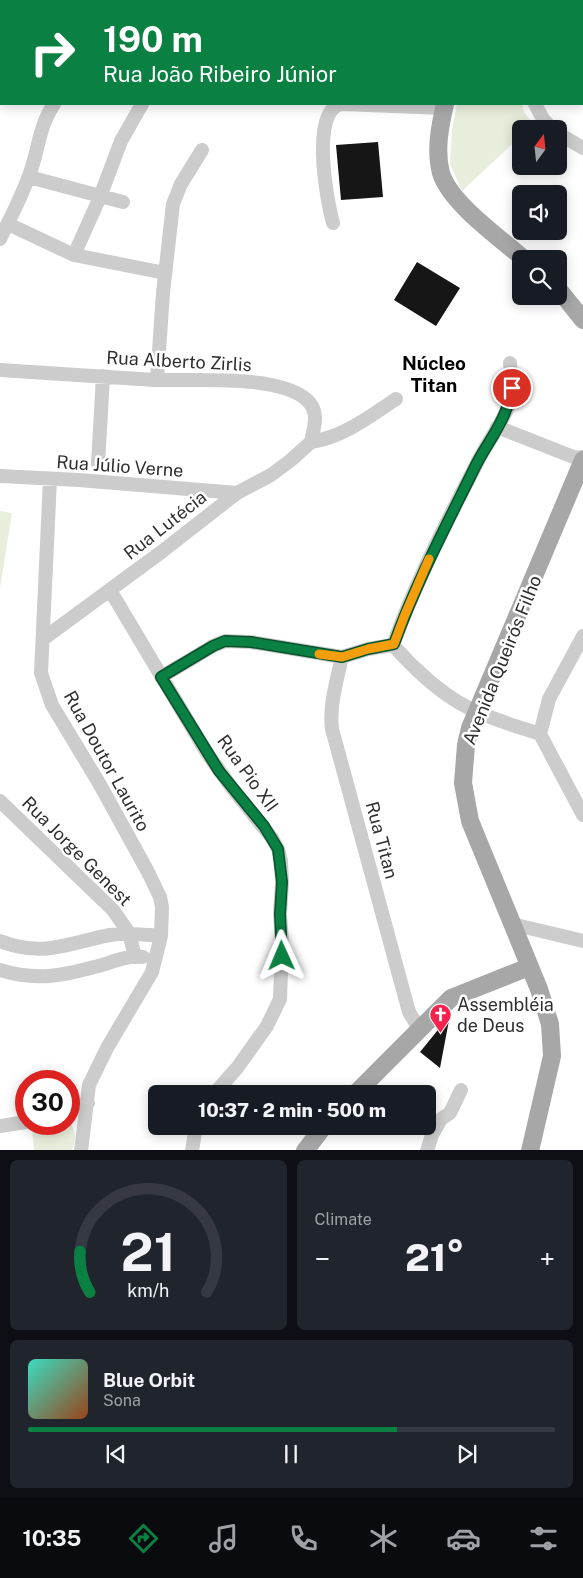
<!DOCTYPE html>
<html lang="en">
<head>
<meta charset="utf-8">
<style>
  body { margin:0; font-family:"Public Sans",sans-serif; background:#20242c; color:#f1f3f6; height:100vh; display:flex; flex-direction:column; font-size:19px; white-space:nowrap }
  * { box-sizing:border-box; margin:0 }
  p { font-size:16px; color:#9ea1a6 }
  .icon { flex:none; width:28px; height:28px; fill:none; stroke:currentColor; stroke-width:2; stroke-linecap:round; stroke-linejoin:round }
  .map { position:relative; height:1150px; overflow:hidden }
  .details { display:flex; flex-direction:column; gap:10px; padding:10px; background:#0d0f14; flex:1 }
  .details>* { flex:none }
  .hud { position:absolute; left:0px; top:0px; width:584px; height:105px; box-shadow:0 2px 12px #0003; background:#0b8043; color:#fff; overflow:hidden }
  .needle { width:32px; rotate:15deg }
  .controls { position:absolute; left:512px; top:120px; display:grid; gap:10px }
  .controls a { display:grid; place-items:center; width:55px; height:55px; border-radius:8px; background:#171b24; box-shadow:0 2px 12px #0003; font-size:25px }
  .speed { position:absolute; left:15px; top:1070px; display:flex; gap:10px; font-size:25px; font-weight:700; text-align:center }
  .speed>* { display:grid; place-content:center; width:65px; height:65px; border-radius:50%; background:#171b24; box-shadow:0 2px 12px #0003; line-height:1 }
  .speed .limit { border:8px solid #d22; background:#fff; color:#111 }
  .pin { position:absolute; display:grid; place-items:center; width:42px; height:42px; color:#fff; margin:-21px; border:2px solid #fff; border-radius:50%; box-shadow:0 1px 5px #0007 }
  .me { position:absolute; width:55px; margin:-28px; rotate:359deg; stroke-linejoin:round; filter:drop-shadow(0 0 4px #0008) }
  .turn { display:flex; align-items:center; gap:18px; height:105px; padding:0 20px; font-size:22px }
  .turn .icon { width:65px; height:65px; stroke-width:2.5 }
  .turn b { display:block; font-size:35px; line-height:42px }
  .big { font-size:38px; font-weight:800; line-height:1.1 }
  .details .widget { flex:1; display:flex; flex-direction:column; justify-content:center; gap:8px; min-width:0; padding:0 18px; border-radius:8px; background:#20242c }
  .details .dial { align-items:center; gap:0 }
  .dial svg { height:130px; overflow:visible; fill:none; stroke:#363941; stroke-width:7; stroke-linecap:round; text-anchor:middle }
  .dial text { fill:#f1f3f6; stroke:none }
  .song { display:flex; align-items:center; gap:15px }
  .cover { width:60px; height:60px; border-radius:8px; background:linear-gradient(135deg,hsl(170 70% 55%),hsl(20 70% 35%)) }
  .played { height:5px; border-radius:2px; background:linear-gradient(90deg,#0b8043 70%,#363941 70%) }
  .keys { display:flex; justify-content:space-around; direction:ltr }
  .heat { display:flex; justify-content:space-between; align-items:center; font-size:28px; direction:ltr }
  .details .tiles { flex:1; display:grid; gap:10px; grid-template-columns:1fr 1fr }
  .widget:last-child { grid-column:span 2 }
  .trip { position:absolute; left:148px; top:1085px; width:288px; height:50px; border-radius:8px; background:#171b24; box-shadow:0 2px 12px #0003; font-weight:800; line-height:50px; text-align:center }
  .menu { display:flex; height:80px; justify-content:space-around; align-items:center; background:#090b0e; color:#9ea1a6 }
  .menu .icon { width:35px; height:35px }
  .menu .current { color:#0b8043 }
  .menu b { font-size:22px; color:#f1f3f6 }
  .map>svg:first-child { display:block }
  .green { fill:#e8eedc }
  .building { fill:#161616 }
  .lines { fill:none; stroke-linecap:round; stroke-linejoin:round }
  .minor { stroke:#ccc; stroke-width:14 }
  .major { stroke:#a7a7a7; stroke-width:18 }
  .route-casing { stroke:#07532c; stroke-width:12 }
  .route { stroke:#0b8043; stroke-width:9 }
  .slow { stroke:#f59e0b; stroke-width:9 }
  .labels { text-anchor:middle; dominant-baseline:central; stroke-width:5; stroke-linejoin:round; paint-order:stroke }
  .street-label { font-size:18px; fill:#2f2f2f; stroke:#fff }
  .poi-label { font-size:18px; fill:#2f2f2f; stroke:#fff; text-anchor:start }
  .neighbourhood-label { font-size:19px; font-weight:bold; fill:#000; stroke:#fff }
</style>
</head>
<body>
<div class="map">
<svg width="583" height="1151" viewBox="0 0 583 1151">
  <rect width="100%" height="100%" fill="#fff"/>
  <path class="green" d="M 457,104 L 522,104 L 524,112 L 534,125 L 530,129 L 521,129 L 521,136 L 462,191 L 450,164 L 452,130 Z
    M 0,511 L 12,513 L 0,588 Z
    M 69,1122 C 77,1130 76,1141 72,1150 L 34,1150 L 32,1128 L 48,1124 L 69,1124 Z"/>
  <path class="building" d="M 378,142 L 383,197 L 341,200 L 336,145 Z
    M 417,262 L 460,288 L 436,326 L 394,300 Z
    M 450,1015 L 440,1068 L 420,1052 Z"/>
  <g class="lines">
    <path class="minor" d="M 190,0 L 190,1
      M 94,1 L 95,0
      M 0,79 L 1,78
      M 342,104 L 444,108
      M 535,104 L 543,119 L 552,129
      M 559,134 L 583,148
      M 29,177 L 123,202
      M 333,223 C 327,201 310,111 341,104
      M 8,224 L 74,255 L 165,273
      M 0,239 C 11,217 22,196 30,173 C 39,148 39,126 54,104
      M 74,255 L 100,197 L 121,141 L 142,104
      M 0,370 C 52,373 103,377 155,380 C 193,381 279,374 307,400 C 320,412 314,427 311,442
      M 157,380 L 163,293 L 173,204 L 181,184 L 202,150
      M 497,427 L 576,458 L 583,457
      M 311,442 C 343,437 369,417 396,399
      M 98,464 L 103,376
      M 0,476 L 79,480 L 237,493
      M 50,479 L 41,673 L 52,705 L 99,783 L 148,872 L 160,897 L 162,907 L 161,936 L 152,972 L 107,1048 L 89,1085 L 81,1151
      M 110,590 L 207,753 L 232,788 L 272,838 L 278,849 L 281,861 L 282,883 L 280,914 L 282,943 L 280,999 L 267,1026 L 237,1068 L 214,1094
      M 43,639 L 160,553 L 237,493 L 271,475 L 291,460 L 311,442
      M 393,645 C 416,581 447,521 478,461 C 486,445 498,429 506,412 C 513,396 512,380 510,363
      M 393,645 C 412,667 441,694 467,707 C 490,719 516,726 540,734 L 583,815
      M 342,657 C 337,680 329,705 332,729 L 409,1012 L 420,1030
      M 161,677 L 213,646 L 225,641 L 251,642 L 342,657 L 368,649 L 393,645
      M 540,734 L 549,699 L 583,636
      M 0,801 L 113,910 L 129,933 L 135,957
      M 512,924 L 583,941
      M 0,941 C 44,958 68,943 110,935 C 127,932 145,935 161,936
      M 0,970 C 38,982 65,975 102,965 C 115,961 129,955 143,957
      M 69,1108 L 88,1103
      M 0,1126 L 26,1122
      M 192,1151 L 196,1126
      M 427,1151 L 432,1135 L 441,1119 L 450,1113 L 461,1090"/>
    <path class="major" d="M 452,1 L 452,0
      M 467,1 L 467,0
      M 445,104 C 440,126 435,150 441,173 C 450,203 500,238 524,259
      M 559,290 L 583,320
      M 355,1094 L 451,998 L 529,967
      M 305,1151 L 324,1126
      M 530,1151 L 552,1056 L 550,1024 L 539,989 L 470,821 L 463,783 L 466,745 L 470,728 L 583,460"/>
  </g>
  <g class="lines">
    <defs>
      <path id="route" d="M 282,956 L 280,914 L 282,882 L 278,849 L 264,826 L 219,771 L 161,677 L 213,646 L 225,641 L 251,642 L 342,657 L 368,649 L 394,644 C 416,583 446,526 475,467 C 484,448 499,430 506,410 C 509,403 510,396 512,388"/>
    </defs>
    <use href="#route" class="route-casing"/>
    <use href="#route" class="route"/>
    <path class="slow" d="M 319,654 L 342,657 L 368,649 L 394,644 L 404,617 L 429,559"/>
  </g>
  <defs>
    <symbol id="church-pin" viewBox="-11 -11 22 30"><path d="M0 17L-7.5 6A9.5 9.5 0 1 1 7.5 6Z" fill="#f5234e" stroke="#fff"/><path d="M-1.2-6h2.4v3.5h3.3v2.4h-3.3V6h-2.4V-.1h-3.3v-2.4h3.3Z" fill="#fff"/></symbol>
  </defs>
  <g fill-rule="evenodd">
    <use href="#church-pin" x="428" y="1002" width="25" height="34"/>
  </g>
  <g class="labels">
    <g class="street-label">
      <text transform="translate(179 361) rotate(3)">Rua Alberto Zirlis</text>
      <text transform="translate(120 466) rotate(4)">Rua Júlio Verne</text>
      <text transform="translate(165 525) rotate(-38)">Rua Lutécia</text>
      <text transform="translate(502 660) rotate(-68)">Avenida Queirós Filho</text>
      <text transform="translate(107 761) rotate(61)">Rua Doutor Laurito</text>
      <text transform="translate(248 773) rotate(54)">Rua Pio XII</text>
      <text transform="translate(382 840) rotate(75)">Rua Titan</text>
      <text transform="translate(77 851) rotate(45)">Rua Jorge Genest</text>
    </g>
    <g class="poi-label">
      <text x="457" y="1004">Assembléia<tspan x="457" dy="21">de Deus</tspan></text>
    </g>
    <g class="neighbourhood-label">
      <text x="434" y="363">Núcleo<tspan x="434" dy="22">Titan</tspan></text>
    </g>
  </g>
</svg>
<div class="controls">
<a><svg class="needle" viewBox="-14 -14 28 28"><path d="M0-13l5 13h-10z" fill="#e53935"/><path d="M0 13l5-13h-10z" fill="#9ea1a6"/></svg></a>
<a><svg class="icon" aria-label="sound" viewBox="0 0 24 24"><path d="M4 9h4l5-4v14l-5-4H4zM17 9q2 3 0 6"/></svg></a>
<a><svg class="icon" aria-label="search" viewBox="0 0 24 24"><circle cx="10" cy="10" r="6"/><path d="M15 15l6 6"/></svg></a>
</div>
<div class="speed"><div class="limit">30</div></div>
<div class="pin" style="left:512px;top:388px;background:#d93025"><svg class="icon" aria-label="arrive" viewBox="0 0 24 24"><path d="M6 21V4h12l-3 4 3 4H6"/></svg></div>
<svg class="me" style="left:282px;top:956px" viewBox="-20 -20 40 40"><path d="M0-17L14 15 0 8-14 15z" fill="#0b8043" stroke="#fff" stroke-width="4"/></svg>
<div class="trip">10:37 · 2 min · 500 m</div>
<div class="hud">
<div class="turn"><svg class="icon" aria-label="right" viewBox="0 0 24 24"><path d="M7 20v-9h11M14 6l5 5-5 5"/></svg><div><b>190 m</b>Rua João Ribeiro Júnior</div></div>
</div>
</div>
<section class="details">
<div class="tiles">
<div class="widget dial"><svg viewBox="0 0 100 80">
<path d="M14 69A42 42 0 1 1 86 69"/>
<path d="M14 69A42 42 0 0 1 8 44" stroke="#0b8043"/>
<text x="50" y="56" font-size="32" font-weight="700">21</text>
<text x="50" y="72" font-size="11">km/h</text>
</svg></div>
<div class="widget"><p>Climate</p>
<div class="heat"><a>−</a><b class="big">21°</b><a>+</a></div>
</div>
<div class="widget">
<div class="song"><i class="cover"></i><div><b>Blue Orbit</b><p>Sona</p></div></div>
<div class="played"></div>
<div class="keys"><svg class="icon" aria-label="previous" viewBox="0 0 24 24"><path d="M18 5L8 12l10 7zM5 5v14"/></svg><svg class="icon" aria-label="pause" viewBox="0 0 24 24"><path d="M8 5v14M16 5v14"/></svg><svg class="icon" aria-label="next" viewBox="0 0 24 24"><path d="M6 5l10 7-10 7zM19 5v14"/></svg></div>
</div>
</div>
</section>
<nav class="menu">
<b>10:35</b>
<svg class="icon current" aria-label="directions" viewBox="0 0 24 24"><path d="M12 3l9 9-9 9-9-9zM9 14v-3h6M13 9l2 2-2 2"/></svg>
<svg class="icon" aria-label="music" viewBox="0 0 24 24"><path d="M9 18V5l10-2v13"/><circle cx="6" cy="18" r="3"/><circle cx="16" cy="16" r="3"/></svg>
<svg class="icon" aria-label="phone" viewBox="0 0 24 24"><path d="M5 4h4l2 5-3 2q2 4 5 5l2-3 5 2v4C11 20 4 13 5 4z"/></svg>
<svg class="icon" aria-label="climate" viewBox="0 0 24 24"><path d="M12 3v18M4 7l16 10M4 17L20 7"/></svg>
<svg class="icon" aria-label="car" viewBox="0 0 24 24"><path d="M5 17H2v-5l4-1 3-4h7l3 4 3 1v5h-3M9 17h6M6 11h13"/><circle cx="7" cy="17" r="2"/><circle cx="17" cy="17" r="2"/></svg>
<svg class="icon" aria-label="filters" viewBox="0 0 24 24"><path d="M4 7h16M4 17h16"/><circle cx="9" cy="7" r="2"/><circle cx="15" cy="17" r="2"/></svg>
</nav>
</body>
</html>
